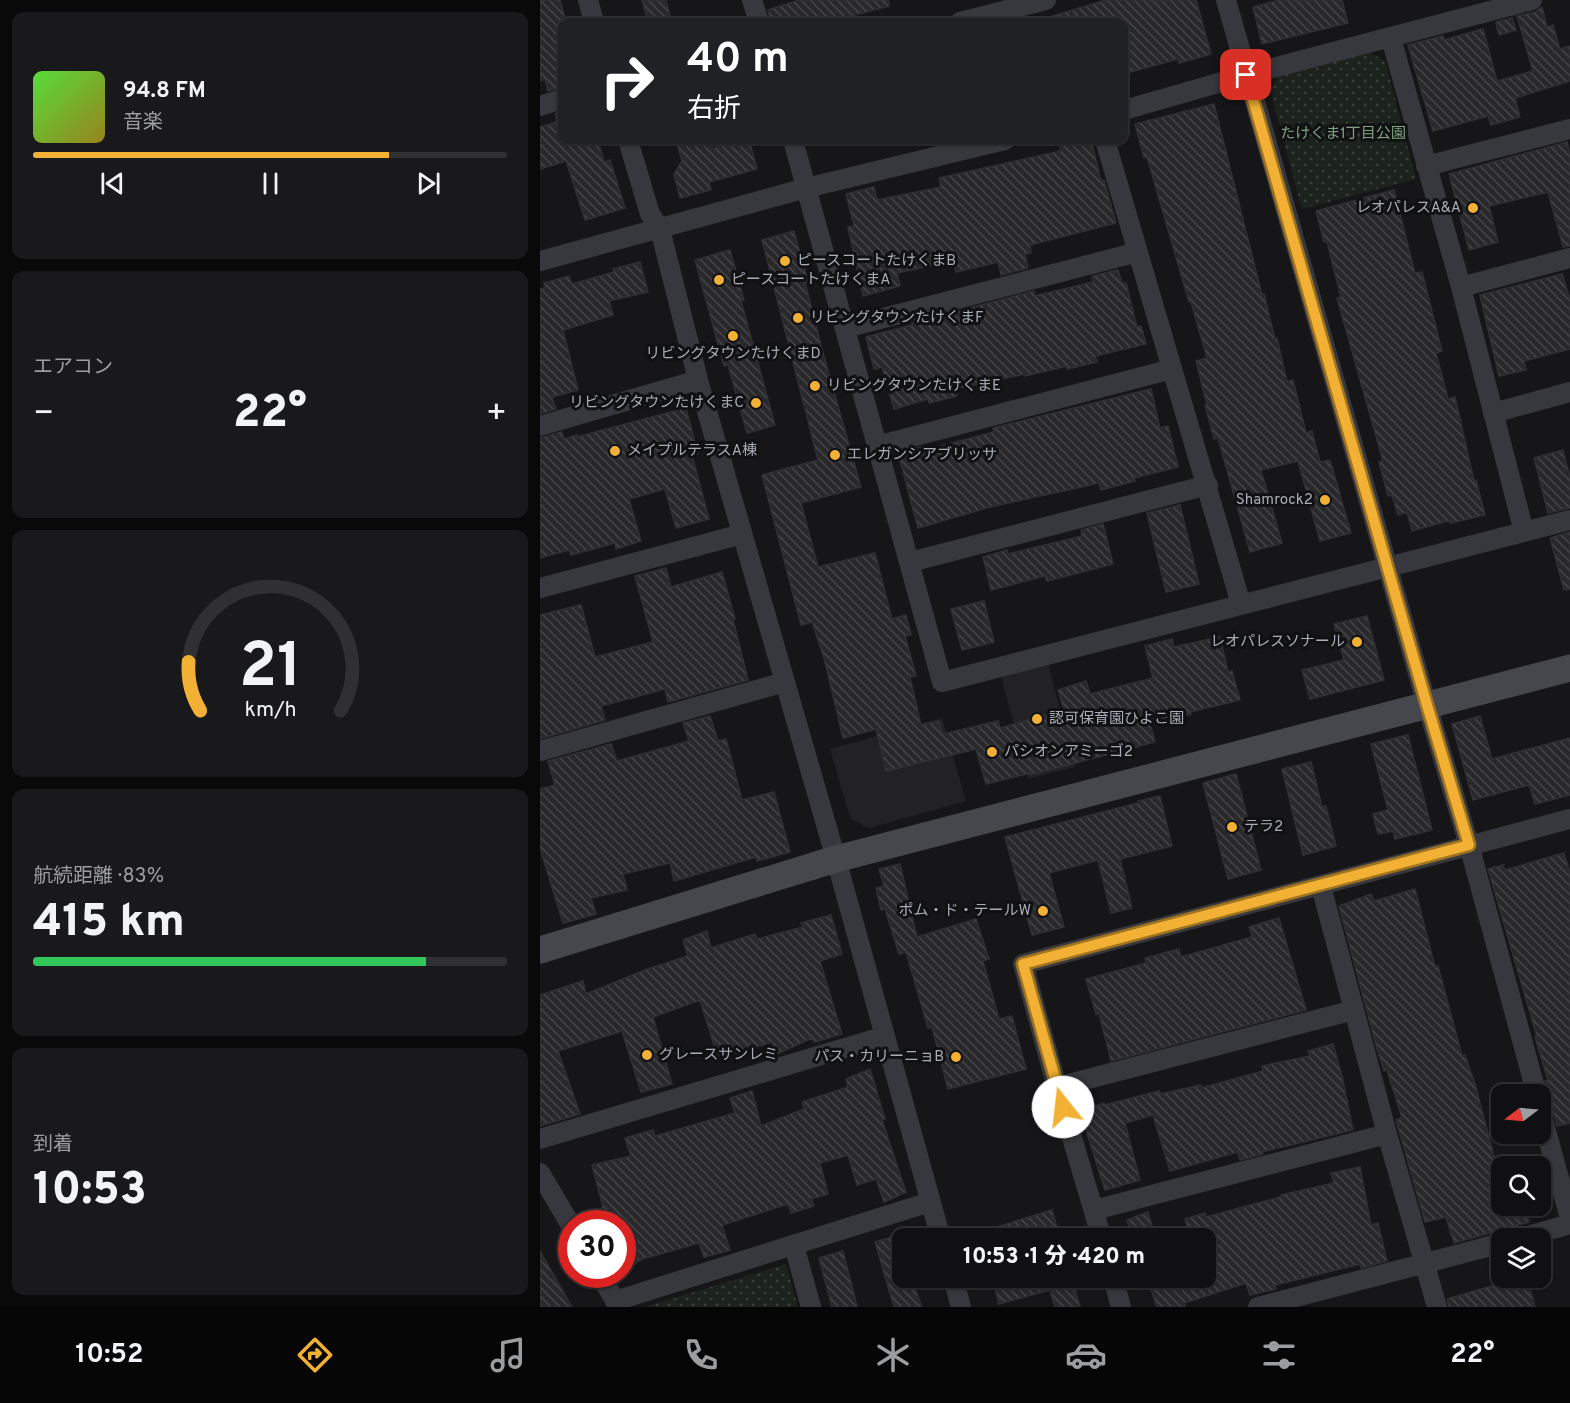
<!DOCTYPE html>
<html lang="ja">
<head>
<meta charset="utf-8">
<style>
  body { margin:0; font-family:Overpass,"Noto Sans JP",sans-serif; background:#19191b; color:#f1f3f6; height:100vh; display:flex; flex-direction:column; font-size:22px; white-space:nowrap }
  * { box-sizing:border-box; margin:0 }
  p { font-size:20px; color:#9c9d9f }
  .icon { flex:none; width:33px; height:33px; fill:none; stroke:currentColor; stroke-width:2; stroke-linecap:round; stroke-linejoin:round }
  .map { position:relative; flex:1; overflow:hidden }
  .sheet { display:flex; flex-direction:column; gap:12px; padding:12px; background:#09090a; width:540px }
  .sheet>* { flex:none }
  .top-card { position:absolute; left:18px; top:18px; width:570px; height:126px; border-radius:12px; box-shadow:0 2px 4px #0004,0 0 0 2px #303032; background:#202124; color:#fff; overflow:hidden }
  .needle { width:39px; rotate:254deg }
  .buttons { position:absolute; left:951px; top:1084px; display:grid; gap:12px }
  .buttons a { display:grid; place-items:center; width:60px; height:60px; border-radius:12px; background:#101012; box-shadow:0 2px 4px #0004,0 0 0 2px #303032; font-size:30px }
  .speed { position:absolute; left:18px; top:1210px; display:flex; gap:12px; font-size:30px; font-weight:700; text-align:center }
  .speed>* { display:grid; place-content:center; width:78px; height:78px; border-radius:50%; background:#101012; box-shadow:0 2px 4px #0004,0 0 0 2px #303032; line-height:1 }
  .speed .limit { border:9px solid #d22; background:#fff; color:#111 }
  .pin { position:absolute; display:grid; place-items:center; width:51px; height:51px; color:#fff; margin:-26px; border-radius:12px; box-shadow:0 3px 9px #0006 }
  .me { position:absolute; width:66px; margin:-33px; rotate:344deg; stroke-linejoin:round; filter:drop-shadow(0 0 4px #0008) }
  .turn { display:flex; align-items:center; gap:21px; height:126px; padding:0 30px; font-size:27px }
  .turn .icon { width:78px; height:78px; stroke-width:2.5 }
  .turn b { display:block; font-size:42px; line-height:51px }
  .big { font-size:45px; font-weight:800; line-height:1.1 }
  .sheet .card { flex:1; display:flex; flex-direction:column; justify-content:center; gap:9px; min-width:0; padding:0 21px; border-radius:12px; background:#19191b }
  .sheet .dial { align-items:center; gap:0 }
  .dial svg { height:156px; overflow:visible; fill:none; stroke:#303032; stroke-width:7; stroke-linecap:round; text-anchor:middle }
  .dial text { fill:#f1f3f6; stroke:none }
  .song { display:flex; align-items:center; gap:18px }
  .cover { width:72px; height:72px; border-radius:9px; background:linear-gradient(135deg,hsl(110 70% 55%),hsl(50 70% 35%)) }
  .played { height:6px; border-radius:3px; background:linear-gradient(90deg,#f2b134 75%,#303032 75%) }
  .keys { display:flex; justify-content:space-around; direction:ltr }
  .heat { display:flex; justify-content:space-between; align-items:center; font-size:33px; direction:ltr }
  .charge { height:9px; border-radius:4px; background:linear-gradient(90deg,#34c759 83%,#303032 0) }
  .trip { position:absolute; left:352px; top:1228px; width:324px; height:60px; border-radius:12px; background:#101012; box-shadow:0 2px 4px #0004,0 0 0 2px #303032; font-weight:800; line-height:60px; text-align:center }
  .tabs { display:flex; height:96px; justify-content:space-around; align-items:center; background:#060607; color:#9c9d9f }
  .tabs .icon { width:42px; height:42px }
  .tabs .active { color:#f2b134 }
  .tabs b { font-size:27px; color:#f1f3f6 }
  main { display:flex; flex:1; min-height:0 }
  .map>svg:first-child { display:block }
  .built { fill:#222225 }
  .green { fill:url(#green-dots) }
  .building { fill:url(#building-back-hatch); stroke:#303034; stroke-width:1.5 }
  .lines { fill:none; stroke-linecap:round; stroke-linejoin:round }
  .street { stroke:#37383d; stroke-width:20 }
  .secondary { stroke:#45474d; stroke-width:27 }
  .route-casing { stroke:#9d7322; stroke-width:15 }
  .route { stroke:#f2b134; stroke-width:10 }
  .poi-dot { fill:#f2b134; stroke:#111113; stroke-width:2 }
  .labels { text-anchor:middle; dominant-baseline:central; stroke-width:6; stroke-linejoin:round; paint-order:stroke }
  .park-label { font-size:15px; fill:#7fa381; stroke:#111113 }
  .poi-label { font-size:15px; fill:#a8adb8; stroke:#111113; text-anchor:start }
</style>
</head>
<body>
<main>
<section class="sheet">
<div class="card">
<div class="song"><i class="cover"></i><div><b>94.8 FM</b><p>音楽</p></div></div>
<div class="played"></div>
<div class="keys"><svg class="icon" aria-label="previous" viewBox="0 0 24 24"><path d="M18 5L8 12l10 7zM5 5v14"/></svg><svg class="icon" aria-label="pause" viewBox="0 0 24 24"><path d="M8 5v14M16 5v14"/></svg><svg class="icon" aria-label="next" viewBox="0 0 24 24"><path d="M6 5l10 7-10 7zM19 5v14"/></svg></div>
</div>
<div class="card"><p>エアコン</p>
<div class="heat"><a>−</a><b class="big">22°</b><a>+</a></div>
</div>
<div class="card dial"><svg viewBox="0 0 100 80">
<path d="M14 69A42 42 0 1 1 86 69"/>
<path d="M14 69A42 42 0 0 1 8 44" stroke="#f2b134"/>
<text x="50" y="56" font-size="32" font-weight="700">21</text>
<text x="50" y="72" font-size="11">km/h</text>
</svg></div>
<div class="card"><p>航続距離 · 83%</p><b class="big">415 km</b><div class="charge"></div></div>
<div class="card"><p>到着</p><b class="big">10:53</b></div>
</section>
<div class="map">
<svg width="1030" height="1307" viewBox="0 0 1030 1307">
  <defs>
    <pattern id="green-dots" width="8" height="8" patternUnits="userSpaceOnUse" patternTransform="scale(1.5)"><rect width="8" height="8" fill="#1c231d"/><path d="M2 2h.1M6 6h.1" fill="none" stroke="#3a403c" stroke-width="1.8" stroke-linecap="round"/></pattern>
    <pattern id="building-back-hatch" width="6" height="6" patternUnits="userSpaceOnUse" patternTransform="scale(1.5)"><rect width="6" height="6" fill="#29292c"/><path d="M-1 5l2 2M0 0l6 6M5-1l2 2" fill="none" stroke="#454548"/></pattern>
  </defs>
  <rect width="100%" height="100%" fill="#161618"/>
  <path class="built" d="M 507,659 L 535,767 L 488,779 L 460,672 Z
    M 402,718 L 426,801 L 329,828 L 310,818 L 290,749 Z"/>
  <path class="green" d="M 828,52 L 845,61 L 876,179 L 762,209 L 730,89 L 740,73 Z
    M 246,1264 L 258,1307 L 108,1307 L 108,1306 Z"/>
  <path class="building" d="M 0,0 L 20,0 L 26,22 L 22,22 L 22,87 L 8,91 L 5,79 L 0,81 Z
    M 102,0 L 126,0 L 132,22 L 108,22 Z
    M 259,0 L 348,0 L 349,6 L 311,16 L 313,22 L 231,22 L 228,10 Z
    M 566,0 L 656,0 L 671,54 L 639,63 L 638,59 L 590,72 L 584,47 L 584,22 L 507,22 L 506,18 Z
    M 740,0 L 802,0 L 808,23 L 722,44 L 713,7 Z
    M 1002,7 L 1007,27 L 1013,25 L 1020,49 L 1030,46 L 1030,81 L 975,98 L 980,117 L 951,125 L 948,116 L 893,131 L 868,45 L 903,36 L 904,40 L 943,29 L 957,81 L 993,71 L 977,16 L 995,12 Z
    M 972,18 L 976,30 L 959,35 L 956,22 Z
    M 674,104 L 722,295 L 724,294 L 735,339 L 737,338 L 747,382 L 753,380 L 766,433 L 772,431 L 780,462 L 790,460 L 811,533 L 780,541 L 758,461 L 721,470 L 742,543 L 710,552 L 678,438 L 674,439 L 665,405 L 667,405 L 656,361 L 667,358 L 651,302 L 649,302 L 607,157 L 604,158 L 595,124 Z
    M 22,111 L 22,140 L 58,140 L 64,162 L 70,160 L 85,208 L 45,220 L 26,161 L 0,169 L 0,127 L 17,122 L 15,114 Z
    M 136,140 L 169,140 L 172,148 L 209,140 L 217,169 L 169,182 L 171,190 L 140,198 L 134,174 L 142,161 Z
    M 518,140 L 551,140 L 561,181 L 564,180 L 576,223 L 490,245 L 491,253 L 485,254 L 488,268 L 461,275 L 458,262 L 416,272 L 413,261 L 357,273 L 360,286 L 323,296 L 308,227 L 314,226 L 306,194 L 334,187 L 337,200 L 401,187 L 399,178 L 521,151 Z
    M 1027,142 L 1030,154 L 1030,246 L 1023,247 L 1008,192 L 949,206 L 958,242 L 929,250 L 909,174 Z
    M 854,190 L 875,273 L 882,272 L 902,351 L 896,353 L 908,399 L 915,397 L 934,481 L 936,480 L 945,515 L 911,523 L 911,520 L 872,531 L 867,512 L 858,515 L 852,495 L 848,496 L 839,462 L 843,461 L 797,298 L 801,297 L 787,242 L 784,242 L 776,211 Z
    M 254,231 L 268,281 L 265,282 L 283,353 L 321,487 L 261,503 L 278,567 L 335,553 L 352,619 L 366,615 L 371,635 L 365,636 L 376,676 L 370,677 L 381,725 L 399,721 L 403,734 L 458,721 L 460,728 L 524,710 L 518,690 L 546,681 L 550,694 L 613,678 L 605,646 L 632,639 L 634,647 L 680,637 L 688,672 L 692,671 L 700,700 L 650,712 L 651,714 L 610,724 L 615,742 L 490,775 L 490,773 L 446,784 L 436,749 L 346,771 L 336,729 L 303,738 L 284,658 L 272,622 L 261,625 L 222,475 L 278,460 L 222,240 Z
    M 190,250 L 204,300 L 201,301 L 235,425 L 207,433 L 188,365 L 184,366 L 155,260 Z
    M 100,262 L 108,292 L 69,301 L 73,315 L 23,330 L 38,390 L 12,397 L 16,409 L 0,414 L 0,289 L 5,288 L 4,283 L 29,276 L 32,284 L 74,272 L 73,269 Z
    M 578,270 L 582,283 L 586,283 L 597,327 L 601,326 L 606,344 L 555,356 L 557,362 L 527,369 L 527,366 L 485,376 L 485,374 L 416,389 L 417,396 L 389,403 L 388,399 L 354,409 L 342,367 L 334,369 L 326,337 L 372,325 L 372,323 L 494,291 L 495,296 L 553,282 L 552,276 Z
    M 1022,274 L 1030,300 L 1030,349 L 984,361 L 986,370 L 959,376 L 940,295 Z
    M 611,389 L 620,428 L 628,426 L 638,467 L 594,478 L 595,481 L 561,490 L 559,483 L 450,507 L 378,528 L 358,453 L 385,446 L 386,450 L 454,432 L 453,428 Z
    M 146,408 L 158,454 L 152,455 L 169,519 L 136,528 L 125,489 L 89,499 L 101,541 L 76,549 L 75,543 L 31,555 L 29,550 L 0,558 L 0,438 L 22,432 L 24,439 L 37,435 L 37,437 Z
    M 1023,450 L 1030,478 L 1030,508 L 1008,513 L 994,458 Z
    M 640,505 L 659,584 L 626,592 L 607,513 Z
    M 563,524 L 573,564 L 507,581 L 505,576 L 451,590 L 443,557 L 467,550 L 468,554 L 542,536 L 541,530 Z
    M 1030,532 L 1030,589 L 1024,590 L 1010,538 Z
    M 126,568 L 131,587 L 182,572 L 195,619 L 193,619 L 208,680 L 128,702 L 125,689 L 61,706 L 65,720 L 0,739 L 0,615 L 41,605 L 55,657 L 113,642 L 95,576 Z
    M 444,601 L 454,642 L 422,650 L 411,609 Z
    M 827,616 L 844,680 L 770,699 L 762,670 L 804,660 L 794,624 Z
    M 170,716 L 178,741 L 186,739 L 202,800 L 234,792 L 250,852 L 217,861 L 216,857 L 134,881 L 130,863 L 83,874 L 87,890 L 51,898 L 56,914 L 23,923 L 0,848 L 0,789 L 15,785 L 8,761 L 71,744 L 77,761 L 149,741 L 143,723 Z
    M 940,716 L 952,759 L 1030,738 L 1030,795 L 995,804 L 989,785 L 933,800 L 912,724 Z
    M 868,735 L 892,830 L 855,839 L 853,831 L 838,834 L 833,814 L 848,810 L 831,744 Z
    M 771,762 L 782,807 L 786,806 L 796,846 L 763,855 L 742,769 Z
    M 696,774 L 721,870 L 688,879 L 663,783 Z
    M 620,796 L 632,846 L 580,859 L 592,908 L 571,913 L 558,860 L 509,873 L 524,927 L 492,935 L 465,837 L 598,803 L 598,801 Z
    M 1024,853 L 1030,873 L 1030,1123 L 1017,1126 L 1012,1106 L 1008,1100 L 1009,1092 L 1005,1081 L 1008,1080 L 995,1037 L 997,1037 L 948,869 L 963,865 L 965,870 Z
    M 360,864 L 377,937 L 436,919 L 449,959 L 443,961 L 459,1019 L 472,1016 L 486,1069 L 408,1089 L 392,1027 L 388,1028 L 366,952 L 359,954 L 345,909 L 341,910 L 336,888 L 344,886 L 339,869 Z
    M 875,889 L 895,967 L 898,966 L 922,1056 L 925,1055 L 935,1084 L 955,1160 L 962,1158 L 962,1206 L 985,1206 L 989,1222 L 914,1243 L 906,1217 L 885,1222 L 856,1120 L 862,1118 L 847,1070 L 844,1071 L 837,1049 L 799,906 L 831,894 L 834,901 Z
    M 291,915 L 302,954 L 280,961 L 302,1034 L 274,1042 L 272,1038 L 237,1054 L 232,1042 L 178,1058 L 160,1000 L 113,1017 L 132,1084 L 101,1092 L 82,1031 L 18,1051 L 40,1114 L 0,1126 L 0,995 L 43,981 L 46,994 L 105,970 L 148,956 L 143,940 L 167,931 L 171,948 L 215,934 L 217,939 L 263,927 L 261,923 Z
    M 739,918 L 766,1010 L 571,1061 L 559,1013 L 556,1014 L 546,979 L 606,963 L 605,958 L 639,949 L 641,957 L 712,937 L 709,927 Z
    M 793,1044 L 802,1076 L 813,1130 L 722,1152 L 723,1154 L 700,1160 L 698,1152 L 630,1171 L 613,1115 L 585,1123 L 600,1180 L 565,1190 L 540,1111 L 564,1103 L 565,1105 L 619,1091 L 620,1094 L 661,1085 L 661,1088 L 723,1071 L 722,1066 L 770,1056 L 768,1051 Z
    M 330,1069 L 345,1119 L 342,1120 L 366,1192 L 344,1202 L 336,1179 L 317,1185 L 308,1155 L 280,1163 L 288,1194 L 271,1199 L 274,1206 L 251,1213 L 248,1204 L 182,1225 L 190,1250 L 164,1257 L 159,1243 L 102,1259 L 82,1272 L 82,1224 L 43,1224 L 42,1220 L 63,1207 L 52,1165 L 91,1156 L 85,1138 L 113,1130 L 115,1136 L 195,1113 L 190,1098 L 212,1091 L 221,1126 L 264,1109 L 262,1102 L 308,1087 L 306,1079 Z
    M 820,1167 L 831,1225 L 838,1223 L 847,1261 L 821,1268 L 820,1264 L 735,1285 L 736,1289 L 710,1295 L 706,1283 L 644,1303 L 645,1307 L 617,1307 L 607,1278 L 666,1278 L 666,1239 L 651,1239 L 645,1219 L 665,1213 L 666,1217 L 741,1197 L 741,1195 L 794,1183 L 791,1173 Z
    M 512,1210 L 520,1239 L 435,1239 L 434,1234 Z
    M 608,1212 L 616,1239 L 593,1239 L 587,1220 Z
    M 353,1237 L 363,1270 L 363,1278 L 371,1278 L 382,1307 L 354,1307 L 335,1242 Z
    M 0,1251 L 32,1307 L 0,1307 Z
    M 303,1251 L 314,1294 L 317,1307 L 292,1307 L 279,1258 Z
    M 452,1278 L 532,1278 L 540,1307 L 515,1307 L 510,1290 L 459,1304 Z
    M 953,1278 L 987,1278 L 995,1307 L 909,1307 L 907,1299 L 955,1285 Z"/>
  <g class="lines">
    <path class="street" d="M 48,0 L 54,22
      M 212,0 L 219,22
      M 686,0 L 887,705 L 929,845 L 997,1095
      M 420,22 L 506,0
      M 851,38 L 921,287 L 984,532
      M 0,106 L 22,99
      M 584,110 L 706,75 L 992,0
      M 88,140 L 110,214 L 120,229 L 158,380 L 296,859 L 401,1239
      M 253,140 L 402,682 L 1030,520
      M 565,140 L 701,604
      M 886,166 L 1030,129
      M 0,261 L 266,188 L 465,140
      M 921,287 L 1030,258
      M 305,328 L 598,252
      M 953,413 L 1030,392
      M 0,426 L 158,380
      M 337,446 L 632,369
      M 370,562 L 668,485
      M 0,588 L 202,534
      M 0,751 L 245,682
      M 781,886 L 847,1134 L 897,1307
      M 517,1087 L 814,1010
      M 1000,1109 L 1030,1218
      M 0,1139 L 345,1036
      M 0,1173 L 32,1227
      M 554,1210 L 847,1134
      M 562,1239 L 517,1087 L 483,964 L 1030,819
      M 977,1239 L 1030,1224
      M 254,1245 L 271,1307
      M 60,1275 L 79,1307
      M 413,1278 L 421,1307
      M 573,1278 L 581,1307
      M 75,1301 L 390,1202
      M 718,1307 L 962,1243"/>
    <path class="secondary" d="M 0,950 L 296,859 L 1030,668"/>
  </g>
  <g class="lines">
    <defs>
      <path id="route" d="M 523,1107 L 483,964 L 929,845 L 887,705 L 706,75"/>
    </defs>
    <use href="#route" class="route-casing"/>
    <use href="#route" class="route"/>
  </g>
  <g class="poi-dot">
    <circle cx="933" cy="208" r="6"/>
    <circle cx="245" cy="261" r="6"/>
    <circle cx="179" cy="280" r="6"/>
    <circle cx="258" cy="318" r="6"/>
    <circle cx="193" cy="336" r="6"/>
    <circle cx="275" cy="386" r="6"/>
    <circle cx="216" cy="403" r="6"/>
    <circle cx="75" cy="451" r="6"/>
    <circle cx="295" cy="455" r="6"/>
    <circle cx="785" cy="500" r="6"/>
    <circle cx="817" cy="642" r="6"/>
    <circle cx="497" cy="719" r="6"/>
    <circle cx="452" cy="752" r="6"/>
    <circle cx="692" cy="827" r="6"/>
    <circle cx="503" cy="911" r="6"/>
    <circle cx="107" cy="1055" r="6"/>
    <circle cx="416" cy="1057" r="6"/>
  </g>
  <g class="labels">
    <g class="park-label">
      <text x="803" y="134">たけくま1丁目公園</text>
    </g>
    <g class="poi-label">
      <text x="921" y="208" text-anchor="end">レオパレスA&amp;A</text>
      <text x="257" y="261">ピースコートたけくまB</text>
      <text x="191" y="280">ピースコートたけくまA</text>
      <text x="270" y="318">リビングタウンたけくまF</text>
      <text x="193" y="354" text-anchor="middle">リビングタウンたけくまD</text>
      <text x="287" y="386">リビングタウンたけくまE</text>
      <text x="204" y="403" text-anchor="end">リビングタウンたけくまC</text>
      <text x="87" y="451">メイプルテラスA棟</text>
      <text x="307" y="455">エレガンシアブリッサ</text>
      <text x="773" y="500" text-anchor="end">Shamrock2</text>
      <text x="805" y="642" text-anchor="end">レオパレスソナール</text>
      <text x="509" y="719">認可保育園ひよこ園</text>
      <text x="464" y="752">パシオンアミーゴ2</text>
      <text x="704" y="827">テラ2</text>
      <text x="491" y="911" text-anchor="end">ポム・ド・テールW</text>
      <text x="119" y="1055">グレースサンレミ</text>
      <text x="404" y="1057" text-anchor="end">パス・カリーニョB</text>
    </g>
  </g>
</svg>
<div class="buttons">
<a><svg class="needle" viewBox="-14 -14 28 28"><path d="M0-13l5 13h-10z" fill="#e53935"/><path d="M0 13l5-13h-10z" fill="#9c9d9f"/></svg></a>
<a><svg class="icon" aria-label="search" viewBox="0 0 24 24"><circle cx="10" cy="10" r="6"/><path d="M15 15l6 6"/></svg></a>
<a><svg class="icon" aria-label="layers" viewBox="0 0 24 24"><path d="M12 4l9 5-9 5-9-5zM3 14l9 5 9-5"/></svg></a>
</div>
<div class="speed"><div class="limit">30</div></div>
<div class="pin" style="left:706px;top:75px;background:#d93025"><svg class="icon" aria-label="arrive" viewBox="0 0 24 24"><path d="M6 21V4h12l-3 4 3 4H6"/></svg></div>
<svg class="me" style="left:523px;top:1107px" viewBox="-20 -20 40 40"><circle r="19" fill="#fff"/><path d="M0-13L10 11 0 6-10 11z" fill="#f2b134"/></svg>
<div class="trip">10:53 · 1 分 · 420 m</div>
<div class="top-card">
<div class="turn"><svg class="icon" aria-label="right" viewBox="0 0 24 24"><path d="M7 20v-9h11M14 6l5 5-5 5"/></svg><div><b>40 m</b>右折</div></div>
</div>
</div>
</main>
<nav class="tabs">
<b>10:52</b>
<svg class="icon active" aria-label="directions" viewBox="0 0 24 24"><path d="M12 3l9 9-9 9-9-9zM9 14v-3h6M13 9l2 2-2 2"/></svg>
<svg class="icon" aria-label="music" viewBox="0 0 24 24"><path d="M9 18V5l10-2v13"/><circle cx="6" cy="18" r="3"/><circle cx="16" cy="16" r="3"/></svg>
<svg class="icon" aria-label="phone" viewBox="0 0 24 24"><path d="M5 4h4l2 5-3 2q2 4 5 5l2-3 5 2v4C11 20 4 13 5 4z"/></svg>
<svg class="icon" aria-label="climate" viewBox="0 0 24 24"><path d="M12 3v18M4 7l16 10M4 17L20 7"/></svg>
<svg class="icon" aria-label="car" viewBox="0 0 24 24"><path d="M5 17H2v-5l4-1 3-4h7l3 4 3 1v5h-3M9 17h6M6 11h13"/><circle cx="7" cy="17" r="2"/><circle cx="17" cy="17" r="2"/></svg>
<svg class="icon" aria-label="filters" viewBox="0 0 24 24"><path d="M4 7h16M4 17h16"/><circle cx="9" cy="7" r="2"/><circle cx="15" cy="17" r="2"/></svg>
<b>22°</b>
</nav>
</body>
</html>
